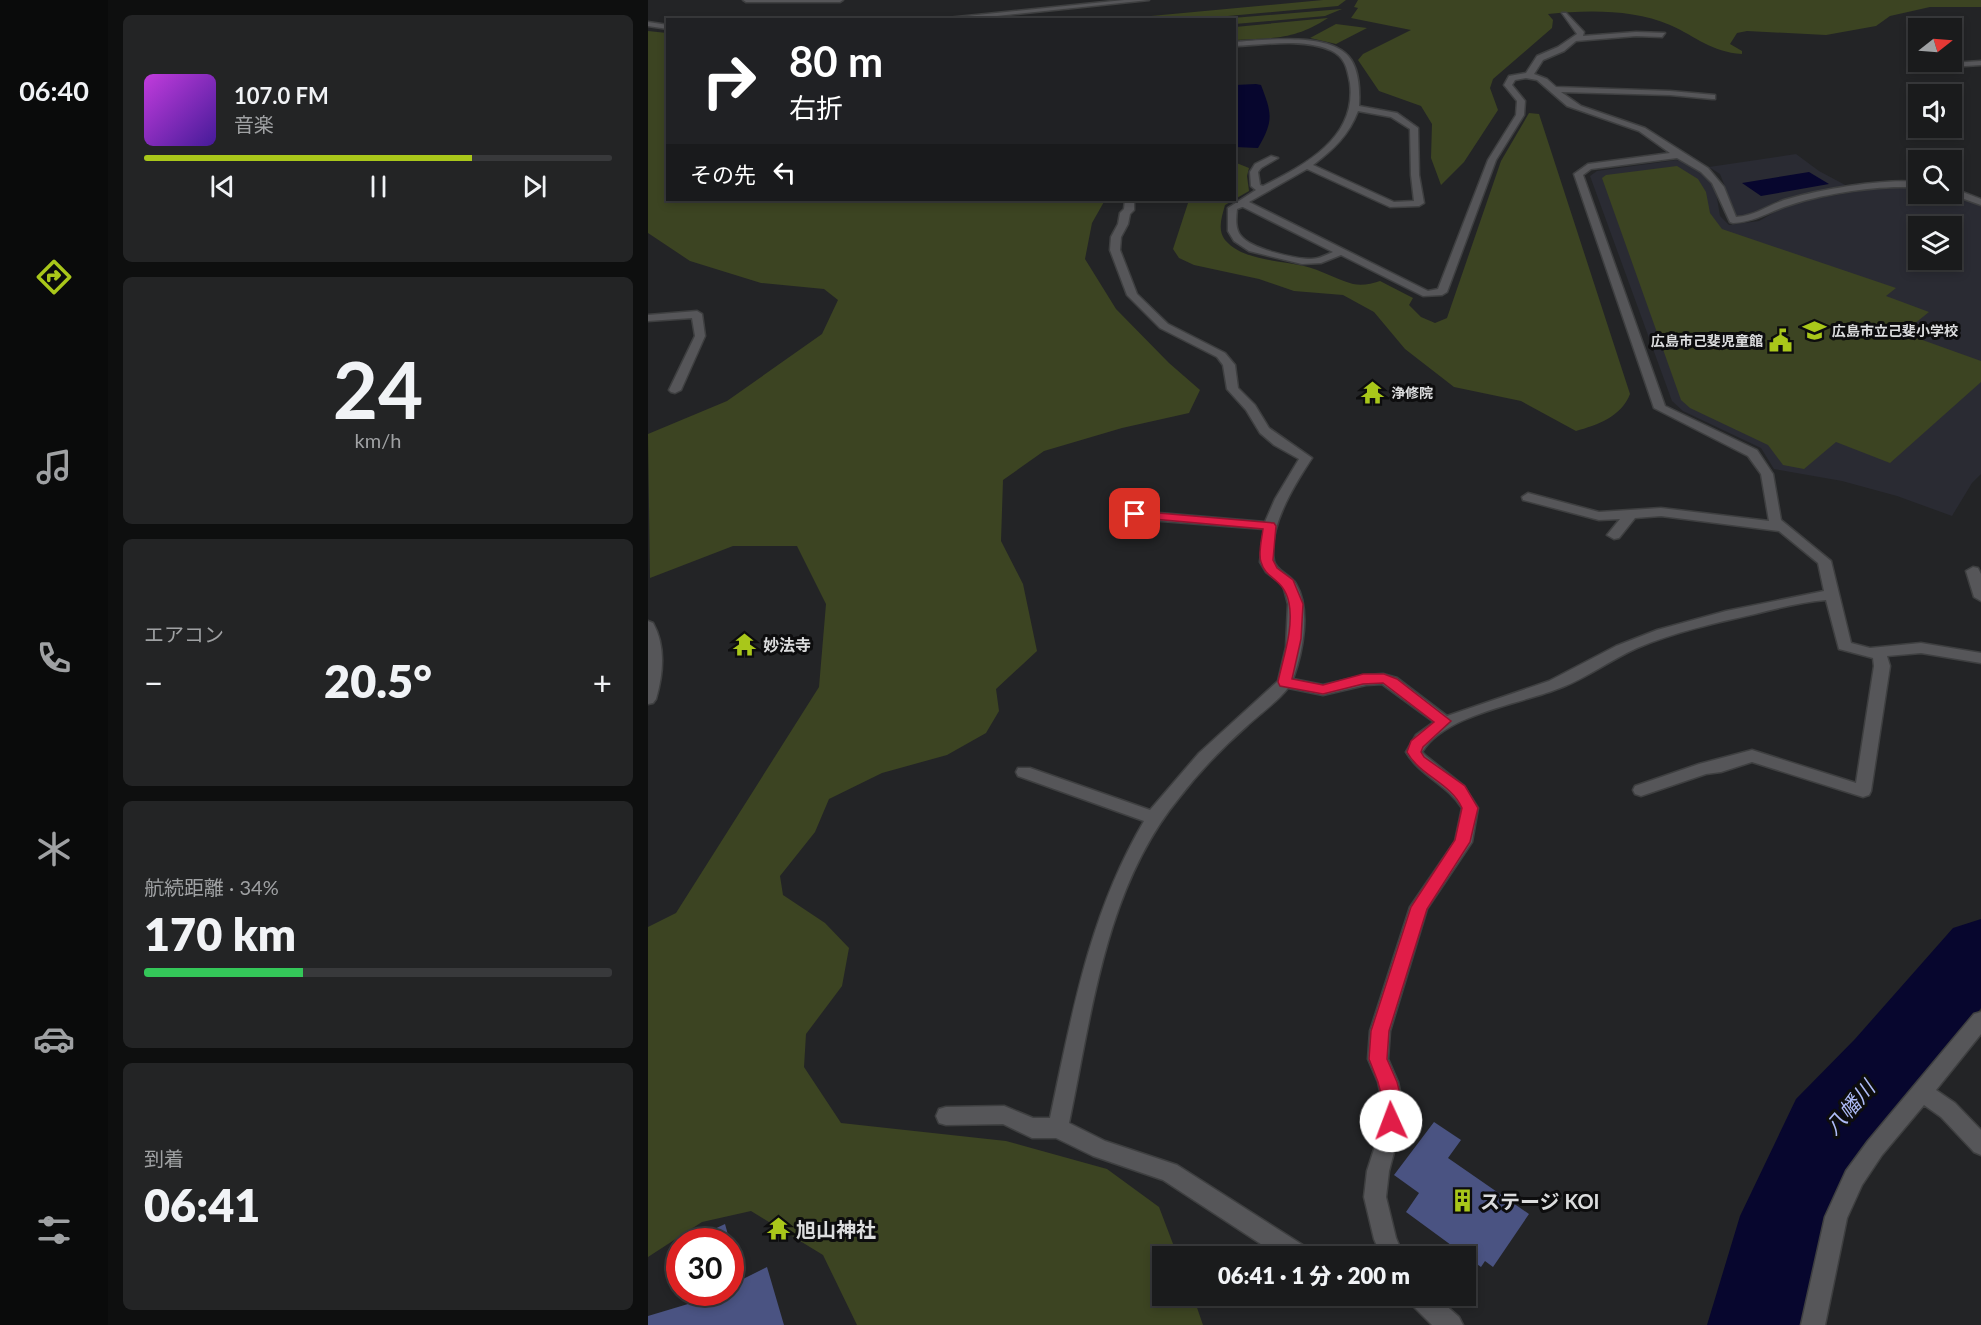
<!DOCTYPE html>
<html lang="ja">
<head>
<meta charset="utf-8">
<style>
  body { margin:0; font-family:Lato,"Noto Sans JP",sans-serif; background:#232425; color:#f1f3f6; height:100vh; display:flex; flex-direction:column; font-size:22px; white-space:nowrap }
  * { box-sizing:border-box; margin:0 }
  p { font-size:20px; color:#9fa1a3 }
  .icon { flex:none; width:33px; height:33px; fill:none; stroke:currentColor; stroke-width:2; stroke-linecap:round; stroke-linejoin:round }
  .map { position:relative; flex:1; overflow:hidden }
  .drawer { display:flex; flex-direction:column; gap:15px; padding:15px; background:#0e0f0f; width:540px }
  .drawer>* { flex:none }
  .top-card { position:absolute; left:18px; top:18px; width:570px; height:183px; border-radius:0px; box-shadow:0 3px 9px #0003,0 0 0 2px #38393b; background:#202124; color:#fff; overflow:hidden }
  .needle { width:39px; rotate:73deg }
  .controls { position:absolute; left:1260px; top:18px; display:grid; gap:12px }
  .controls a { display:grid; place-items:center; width:54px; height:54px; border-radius:0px; background:#1a1b1c; box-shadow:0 3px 9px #0003,0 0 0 2px #38393b; font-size:30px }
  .speed { position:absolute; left:18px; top:1228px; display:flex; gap:12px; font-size:30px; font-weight:700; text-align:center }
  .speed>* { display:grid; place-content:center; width:78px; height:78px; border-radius:50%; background:#1a1b1c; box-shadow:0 3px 9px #0003,0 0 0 2px #38393b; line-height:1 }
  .speed .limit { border:9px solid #d22; background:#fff; color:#111 }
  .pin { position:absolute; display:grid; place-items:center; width:51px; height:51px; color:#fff; margin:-26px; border-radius:12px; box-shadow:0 3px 9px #0006 }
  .me { position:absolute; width:66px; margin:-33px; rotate:358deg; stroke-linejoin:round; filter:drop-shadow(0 0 4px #0008) }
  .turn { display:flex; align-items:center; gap:21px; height:126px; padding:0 24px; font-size:27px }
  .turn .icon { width:78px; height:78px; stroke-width:2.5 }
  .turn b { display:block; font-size:42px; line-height:51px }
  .then { display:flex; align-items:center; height:57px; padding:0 24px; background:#0003; gap:12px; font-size:22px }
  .big { font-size:45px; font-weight:800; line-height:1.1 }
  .drawer .widget { flex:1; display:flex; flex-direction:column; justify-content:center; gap:9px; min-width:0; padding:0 21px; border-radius:9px; background:#232425 }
  .drawer .dial { align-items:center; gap:0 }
  .dial b { font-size:78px; line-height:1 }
  .song { display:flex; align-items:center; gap:18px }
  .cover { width:72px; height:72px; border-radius:9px; background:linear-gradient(135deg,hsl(290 70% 55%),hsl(260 70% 35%)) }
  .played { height:6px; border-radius:3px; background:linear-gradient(90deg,#a9c71a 70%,#38393b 70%) }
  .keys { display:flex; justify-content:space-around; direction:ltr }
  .heat { display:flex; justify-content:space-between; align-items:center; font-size:33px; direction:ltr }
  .charge { height:9px; border-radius:4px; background:linear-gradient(90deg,#34c759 34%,#38393b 0) }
  .trip { position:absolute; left:504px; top:1246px; width:324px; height:60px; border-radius:0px; background:#1a1b1c; box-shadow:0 3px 9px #0003,0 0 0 2px #38393b; font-weight:800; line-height:60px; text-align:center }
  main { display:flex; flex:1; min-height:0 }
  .tabs { display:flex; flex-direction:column; width:108px; justify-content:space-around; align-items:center; background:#0a0b0b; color:#9fa1a3 }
  .tabs .icon { width:42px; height:42px }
  .tabs .on { color:#a9c71a }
  .tabs b { font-size:27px; color:#f1f3f6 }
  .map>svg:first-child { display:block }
  .built { fill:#2a2b33; fill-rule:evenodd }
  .green { fill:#3c4422 }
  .water { fill:#07062e }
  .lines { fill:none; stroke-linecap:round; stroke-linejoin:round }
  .river { fill:#07062e; fill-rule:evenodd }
  .building { fill:#4a5382 }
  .street-casing { stroke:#3e3f40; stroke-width:3 }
  .secondary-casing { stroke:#3e3f40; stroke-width:3 }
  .street { fill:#565659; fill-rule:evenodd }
  .secondary { fill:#565659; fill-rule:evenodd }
  .route { fill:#e11d48; stroke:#92132f; stroke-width:1.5 }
  .labels { text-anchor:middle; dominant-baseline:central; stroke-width:6; stroke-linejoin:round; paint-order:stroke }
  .far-poi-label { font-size:14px; font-weight:bold; fill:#dbdcdd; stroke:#0d0d0e; text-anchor:start }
  .poi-label { font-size:16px; font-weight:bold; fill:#dbdcdd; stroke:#0d0d0e; text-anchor:start }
  .near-poi-label { font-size:20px; font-weight:bold; fill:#dbdcdd; stroke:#0d0d0e; text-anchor:start }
  .near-water-label { font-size:21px; font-style:italic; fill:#afbcf8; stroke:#0d0d0e }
</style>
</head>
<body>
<main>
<nav class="tabs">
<b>06:40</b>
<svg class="icon on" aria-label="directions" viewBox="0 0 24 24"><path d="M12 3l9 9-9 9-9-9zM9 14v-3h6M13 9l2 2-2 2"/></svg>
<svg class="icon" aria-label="music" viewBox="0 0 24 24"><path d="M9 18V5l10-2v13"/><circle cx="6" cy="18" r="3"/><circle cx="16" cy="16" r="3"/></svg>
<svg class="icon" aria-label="phone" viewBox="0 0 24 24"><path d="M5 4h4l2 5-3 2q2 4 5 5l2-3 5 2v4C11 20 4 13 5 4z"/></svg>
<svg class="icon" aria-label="climate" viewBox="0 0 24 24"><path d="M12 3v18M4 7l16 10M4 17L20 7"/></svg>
<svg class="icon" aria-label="car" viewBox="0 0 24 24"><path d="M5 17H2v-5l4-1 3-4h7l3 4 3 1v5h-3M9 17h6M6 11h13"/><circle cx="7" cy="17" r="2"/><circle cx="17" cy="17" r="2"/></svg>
<svg class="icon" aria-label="filters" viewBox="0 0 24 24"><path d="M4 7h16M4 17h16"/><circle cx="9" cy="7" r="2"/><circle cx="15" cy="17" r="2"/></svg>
</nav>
<section class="drawer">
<div class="widget">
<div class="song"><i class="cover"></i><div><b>107.0 FM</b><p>音楽</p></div></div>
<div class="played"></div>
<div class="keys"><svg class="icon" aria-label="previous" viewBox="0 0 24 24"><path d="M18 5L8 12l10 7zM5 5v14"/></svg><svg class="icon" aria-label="pause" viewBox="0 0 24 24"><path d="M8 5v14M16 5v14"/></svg><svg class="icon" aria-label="next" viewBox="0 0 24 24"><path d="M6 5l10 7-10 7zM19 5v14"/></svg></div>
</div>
<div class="widget dial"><b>24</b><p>km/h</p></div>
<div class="widget"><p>エアコン</p>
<div class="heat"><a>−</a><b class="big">20.5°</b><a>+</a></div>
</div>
<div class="widget"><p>航続距離 · 34%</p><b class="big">170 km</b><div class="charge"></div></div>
<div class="widget"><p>到着</p><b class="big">06:41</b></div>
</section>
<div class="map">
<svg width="1333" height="1325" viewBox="0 0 1333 1325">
  <rect width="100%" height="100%" fill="#232426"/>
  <path class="built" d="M 1148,154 L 1171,171 L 1201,187 L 1129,201 L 1102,216 L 1096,218 L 1088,215 L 1072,174 L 1061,167 Z
    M 1028,160 L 1037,162 L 1061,178 L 1068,192 L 1072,216 L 1081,225 L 1111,221 L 1139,205 L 1165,199 L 1218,190 L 1261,186 L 1270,187 L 1270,194 L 1304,194 L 1333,204 L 1333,474 L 1324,483 L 1304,516 L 1249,496 L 1194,481 L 1126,469 L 1113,448 L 1035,411 L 1024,401 L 942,176 L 949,171 ZM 1270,226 L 1304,226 L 1304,260 L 1270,260 Z"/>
  <path class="green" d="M 675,0 L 698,0 L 690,6 L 547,19 L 505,19 L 503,16 Z
    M 710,0 L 1333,0 L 1333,7 L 1282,7 L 1242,16 L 1228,26 L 1178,35 L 1099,31 L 1089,33 L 1082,44 L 1094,51 L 1094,54 C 1063,52 1049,37 1022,25 C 985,9 939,10 900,14 L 905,20 L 904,28 L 845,79 L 842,88 L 850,110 L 816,162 L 793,185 L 783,158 L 784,124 L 773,106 L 731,91 L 710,60 L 715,54 L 763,30 L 703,18 L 710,8 L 706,7 Z
    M 694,9 L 677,16 L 587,24 L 586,20 L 572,19 Z
    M 680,18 C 646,40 626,38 587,40 L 587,27 Z
    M 688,24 L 719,28 L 688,44 L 662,38 Z
    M 0,31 L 19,33 L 20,200 L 457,200 L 444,223 L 437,259 L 468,309 L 521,363 L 552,390 L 541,413 L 474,428 L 396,451 L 355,480 L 353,541 L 375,584 L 389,651 L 348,689 L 351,711 L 338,733 L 299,755 L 234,773 L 181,799 L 167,832 L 132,876 L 135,895 L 177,923 L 201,948 L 194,986 L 158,1034 L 156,1067 L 193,1123 L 358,1141 L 459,1169 L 511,1207 L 530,1257 L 514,1257 L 514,1296 L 545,1296 L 555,1325 L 209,1325 L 175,1255 L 103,1211 L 54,1222 L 0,1257 L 0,927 L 28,913 L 171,687 L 178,604 L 149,546 L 85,546 L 2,578 L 0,434 L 79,401 L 174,334 L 190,300 L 176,289 L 113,283 L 42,261 L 0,233 Z
    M 881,113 L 891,114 L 982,394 C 973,417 949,425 928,431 L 873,401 L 806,387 L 757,349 L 726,312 L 695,295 L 646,291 L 611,279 L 546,265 L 531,258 L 525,249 L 541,200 L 586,200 L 577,205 C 574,216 569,230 577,240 C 595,261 632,260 656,266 C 673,270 688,279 705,284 C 714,286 723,284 732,281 L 765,298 L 761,305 L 773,317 L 787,323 L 799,318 L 853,161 Z
    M 586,162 L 601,168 L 599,176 L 601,191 L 587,199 Z
    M 1029,166 L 1050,179 L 1058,192 L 1062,213 L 1074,229 L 1248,288 L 1238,296 L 1281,312 L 1255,333 L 1333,361 L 1333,382 L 1242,463 L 1188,442 L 1156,469 L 1135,465 L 1120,445 L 1042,408 L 1033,400 L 954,178 L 958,175 Z"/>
  <path class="water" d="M 608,84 L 613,85 C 624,114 626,120 610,148 L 587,147 L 587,85 Z
    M 1161,172 L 1181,184 L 1113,196 L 1094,183 Z"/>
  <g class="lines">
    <path class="river" d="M 1333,919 L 1333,1008 L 1267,1091 L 1210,1156 L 1183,1218 L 1157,1325 L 1059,1325 L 1092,1216 L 1148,1099 L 1207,1039 L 1305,928 Z"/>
  </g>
  <path class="building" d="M 786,1122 L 813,1140 L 800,1158 L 881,1214 L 845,1267 L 837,1261 L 833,1267 L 758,1212 L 771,1193 L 746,1175 Z
    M 77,1224 L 82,1242 L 45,1242 L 45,1239 Z
    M 82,1244 L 93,1280 L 119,1267 L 136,1325 L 0,1325 L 0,1316 L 60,1298 L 58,1293 L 82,1293 Z"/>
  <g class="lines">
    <defs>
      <path id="street" d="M 95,0 L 195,0 L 192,2 L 98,2 Z
        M 914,13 L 918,13 L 936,32 L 935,36 L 988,32 L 1017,33 L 1014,37 L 988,36 L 928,41 L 916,51 L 895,60 L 886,74 L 899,79 L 908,87 L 1022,91 L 1067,95 L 1067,99 L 1064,99 L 1022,95 L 913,92 L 933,106 L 997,128 L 1060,168 L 1076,187 L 1088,217 C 1106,216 1119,206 1136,200 C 1169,190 1236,178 1270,182 L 1270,188 C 1236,184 1175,194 1142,205 C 1122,211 1107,222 1085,223 L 1082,222 L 1064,183 L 1053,172 L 1029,158 L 943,169 L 935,175 L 1017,406 L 1109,450 L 1125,474 L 1133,520 L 1183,561 L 1203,643 L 1222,648 L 1273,643 L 1333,653 L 1333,663 L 1273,653 L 1239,656 L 1242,666 L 1223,791 L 1221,795 L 1215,797 L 1104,762 L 1073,772 L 1058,774 L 993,796 L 987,794 L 985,790 L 987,786 L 1051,764 L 1104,750 L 1208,783 L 1226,666 L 1225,658 L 1191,649 L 1178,600 C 1154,602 1130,608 1107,614 C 1067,623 1027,632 989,648 C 962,660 939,678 912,688 C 873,704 797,714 774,752 L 778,756 L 816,786 L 830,808 L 824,842 L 779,909 L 742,1031 L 740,1059 L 750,1082 L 755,1105 L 750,1137 L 741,1171 L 738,1197 L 748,1238 L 756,1257 L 734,1257 L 726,1239 L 716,1197 L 719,1171 L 730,1137 L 735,1105 L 730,1082 L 720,1059 L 722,1031 L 762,907 L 807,841 L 814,808 C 800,785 772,776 758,752 L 768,735 L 786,722 L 734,684 L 718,685 L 675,695 L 640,688 C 629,702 613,713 600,725 C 575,747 551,772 531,798 C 457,888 444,1013 421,1123 L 457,1141 L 529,1165 L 661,1249 L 664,1257 L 633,1257 L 515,1180 L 445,1156 L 408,1138 L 384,1138 L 355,1124 L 298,1125 L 291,1123 L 288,1116 L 291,1109 L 298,1107 L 356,1106 L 385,1118 L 402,1118 C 424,1014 441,915 496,821 L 370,776 L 368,772 L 370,768 L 382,768 L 502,810 L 551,753 L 630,681 L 638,647 L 640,604 L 635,585 L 618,572 L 612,562 L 616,529 L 488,519 L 471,524 L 464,520 L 466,517 L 487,511 L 617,522 L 627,499 L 651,459 L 626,445 L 612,433 L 598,410 L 579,389 L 575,365 L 569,357 L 512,328 L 479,295 L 462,250 L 463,237 L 470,224 L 472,213 L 476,209 L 477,200 L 486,200 L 486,210 L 482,214 L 480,224 L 473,237 L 472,250 L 489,294 L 520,324 L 577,353 L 587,365 L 590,388 L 607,405 L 621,428 L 664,458 C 647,484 619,528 626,561 C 628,571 643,575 648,584 C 663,609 655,652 645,679 L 675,685 L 718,675 L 735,674 L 749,678 L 799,716 L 901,681 L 968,646 L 1009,630 L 1078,611 L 1176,591 L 1170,563 L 1131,531 L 1013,516 L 987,518 L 971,538 L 966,539 L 959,535 L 972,519 L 951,520 L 875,500 L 874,497 L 880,493 L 951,512 L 1013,508 L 1121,521 L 1113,474 L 1100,456 L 1006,408 L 926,174 L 940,164 L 1022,153 L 991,131 L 919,106 L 889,80 L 878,78 L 867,80 L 864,85 L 877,101 L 876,115 L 848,160 L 799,292 L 794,295 L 775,296 L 693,255 L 673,263 L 654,264 L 601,251 L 586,241 L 580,231 L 580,208 L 608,190 L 603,186 L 602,172 L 607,164 L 623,156 L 630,158 L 613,168 L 610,172 L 612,185 L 615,186 C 657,165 709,138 702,83 C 699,67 697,57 682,50 C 654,38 616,45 586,46 L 586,42 C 616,40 674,33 697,53 C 711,64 712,90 711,106 L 749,113 L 770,128 L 771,175 L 776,203 L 771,206 L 742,207 L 659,169 L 601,202 L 780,291 L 790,289 L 840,160 L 868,115 L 869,101 L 856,85 L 861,76 L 878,73 L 889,56 L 910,47 L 929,34 ZM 710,111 L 743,117 L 762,129 L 763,175 L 766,201 L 746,202 L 665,165 C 685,150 701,135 710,111 ZM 594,207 L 595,207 L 685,252 C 678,255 671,259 663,259 C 647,259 603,249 593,236 C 587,229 588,218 589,209 Z
        M 1333,61 L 1333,65 L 1287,68 L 1283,66 L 1287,64 Z
        M 1304,188 L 1333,199 L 1333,205 L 1302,194 Z
        M 49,311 L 54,314 L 57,336 L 33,390 L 27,393 L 23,392 L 21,390 L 47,336 L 44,318 L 0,321 L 0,315 Z
        M 1325,567 L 1330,568 L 1333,574 L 1333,601 L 1326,597 L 1318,571 Z
        M 0,621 L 5,623 C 18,646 15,675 8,699 L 5,703 L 0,704 Z
        M 1333,1012 L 1333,1034 L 1288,1090 L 1307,1103 L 1333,1130 L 1333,1155 L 1326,1152 L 1293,1117 L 1276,1105 L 1234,1155 L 1214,1185 L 1199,1218 L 1177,1325 L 1153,1325 L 1177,1217 L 1198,1171 L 1220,1141 L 1326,1014 Z
        M 760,1296 L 787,1296 L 811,1317 L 815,1325 L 784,1325 L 763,1304 Z"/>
      <path id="secondary" d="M 476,0 L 501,0 L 311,20 L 280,20 Z
        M 0,22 L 20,25 L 20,29 L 0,26 Z"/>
    </defs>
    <use href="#street" class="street-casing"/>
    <use href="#secondary" class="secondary-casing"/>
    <use href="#street" class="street"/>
    <use href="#secondary" class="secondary"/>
  </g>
  <path class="route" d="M 487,511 L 626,523 L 628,526 L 625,560 L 629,568 L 645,580 L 655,604 L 653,639 L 644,679 L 675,685 L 715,674 L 736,674 L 749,679 L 803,721 L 775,747 L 773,752 L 776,757 L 817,786 L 830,808 L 822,842 L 779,909 L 741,1031 L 739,1059 L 749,1082 L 755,1105 L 749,1127 L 743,1129 L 736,1127 L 733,1121 L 736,1105 L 730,1082 L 721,1059 L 723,1031 L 763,907 L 807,840 L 814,808 C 803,783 772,776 759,752 L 763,741 L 786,722 L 735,683 L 715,684 L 675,694 L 632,686 L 630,682 C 635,658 646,628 641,603 C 636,578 618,580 613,562 C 610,553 614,538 615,529 L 483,517 L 483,512 Z"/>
  <defs>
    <symbol id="school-bare" viewBox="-9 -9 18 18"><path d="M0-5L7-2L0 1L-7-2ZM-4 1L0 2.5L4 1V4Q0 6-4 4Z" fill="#a9c71a" stroke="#0d0d0e" stroke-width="2.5" paint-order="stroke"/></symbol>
    <symbol id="civic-bare" viewBox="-9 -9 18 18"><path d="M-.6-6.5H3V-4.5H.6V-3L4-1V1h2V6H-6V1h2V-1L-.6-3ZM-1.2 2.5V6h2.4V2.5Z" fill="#a9c71a" stroke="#0d0d0e" stroke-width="2.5" paint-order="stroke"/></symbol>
    <symbol id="temple-bare" viewBox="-9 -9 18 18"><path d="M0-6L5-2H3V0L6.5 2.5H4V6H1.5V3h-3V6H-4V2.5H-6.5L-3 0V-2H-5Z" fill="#a9c71a" stroke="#0d0d0e" stroke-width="2.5" paint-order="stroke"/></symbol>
    <symbol id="building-bare" viewBox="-9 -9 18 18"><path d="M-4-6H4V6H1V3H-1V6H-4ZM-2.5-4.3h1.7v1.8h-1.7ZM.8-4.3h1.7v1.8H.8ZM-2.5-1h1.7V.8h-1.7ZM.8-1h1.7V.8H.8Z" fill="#a9c71a" stroke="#0d0d0e" stroke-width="2.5" paint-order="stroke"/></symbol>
  </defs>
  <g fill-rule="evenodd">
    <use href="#school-bare" x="1150" y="314" width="33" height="33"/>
    <use href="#civic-bare" x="1116" y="324" width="33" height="33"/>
    <use href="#temple-bare" x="708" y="376" width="33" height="33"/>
    <use href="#temple-bare" x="80" y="628" width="33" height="33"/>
    <use href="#building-bare" x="798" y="1184" width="33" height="33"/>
    <use href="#temple-bare" x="114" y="1212" width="33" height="33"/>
  </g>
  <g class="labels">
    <g class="far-poi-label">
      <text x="1184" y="330">広島市立己斐小学校</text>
      <text x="1115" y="340" text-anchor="end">広島市己斐児童館</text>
      <text x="743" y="392">浄修院</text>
    </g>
    <g class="poi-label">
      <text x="115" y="644">妙法寺</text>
    </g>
    <g class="near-poi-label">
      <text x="832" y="1201">ステージ KOI</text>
      <text x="148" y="1229">旭山神社</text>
    </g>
    <g class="near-water-label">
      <text transform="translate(1201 1107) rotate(-49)">八幡川</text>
    </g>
  </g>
</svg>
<div class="controls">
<a><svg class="needle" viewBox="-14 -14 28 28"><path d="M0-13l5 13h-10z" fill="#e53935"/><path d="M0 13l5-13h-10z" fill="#9fa1a3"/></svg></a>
<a><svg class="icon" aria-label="sound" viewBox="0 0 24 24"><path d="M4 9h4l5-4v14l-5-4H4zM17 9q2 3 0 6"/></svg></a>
<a><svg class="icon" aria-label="search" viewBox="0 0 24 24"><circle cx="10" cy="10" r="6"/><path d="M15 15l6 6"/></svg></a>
<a><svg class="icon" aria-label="layers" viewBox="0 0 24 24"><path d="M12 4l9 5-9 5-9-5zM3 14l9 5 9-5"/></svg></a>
</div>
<div class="speed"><div class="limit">30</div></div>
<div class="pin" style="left:487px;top:514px;background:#d93025"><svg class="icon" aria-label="arrive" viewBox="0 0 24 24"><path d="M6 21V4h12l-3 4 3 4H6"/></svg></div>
<svg class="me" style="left:743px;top:1121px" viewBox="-20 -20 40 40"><circle r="19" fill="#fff"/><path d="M0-13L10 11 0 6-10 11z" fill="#e11d48"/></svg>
<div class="trip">06:41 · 1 分 · 200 m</div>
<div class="top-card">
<div class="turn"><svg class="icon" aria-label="right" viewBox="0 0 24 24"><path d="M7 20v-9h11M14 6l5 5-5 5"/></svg><div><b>80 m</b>右折</div></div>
<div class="then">その先<svg class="icon" aria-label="left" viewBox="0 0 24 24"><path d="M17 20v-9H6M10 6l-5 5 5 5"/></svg></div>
</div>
</div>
</main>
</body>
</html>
